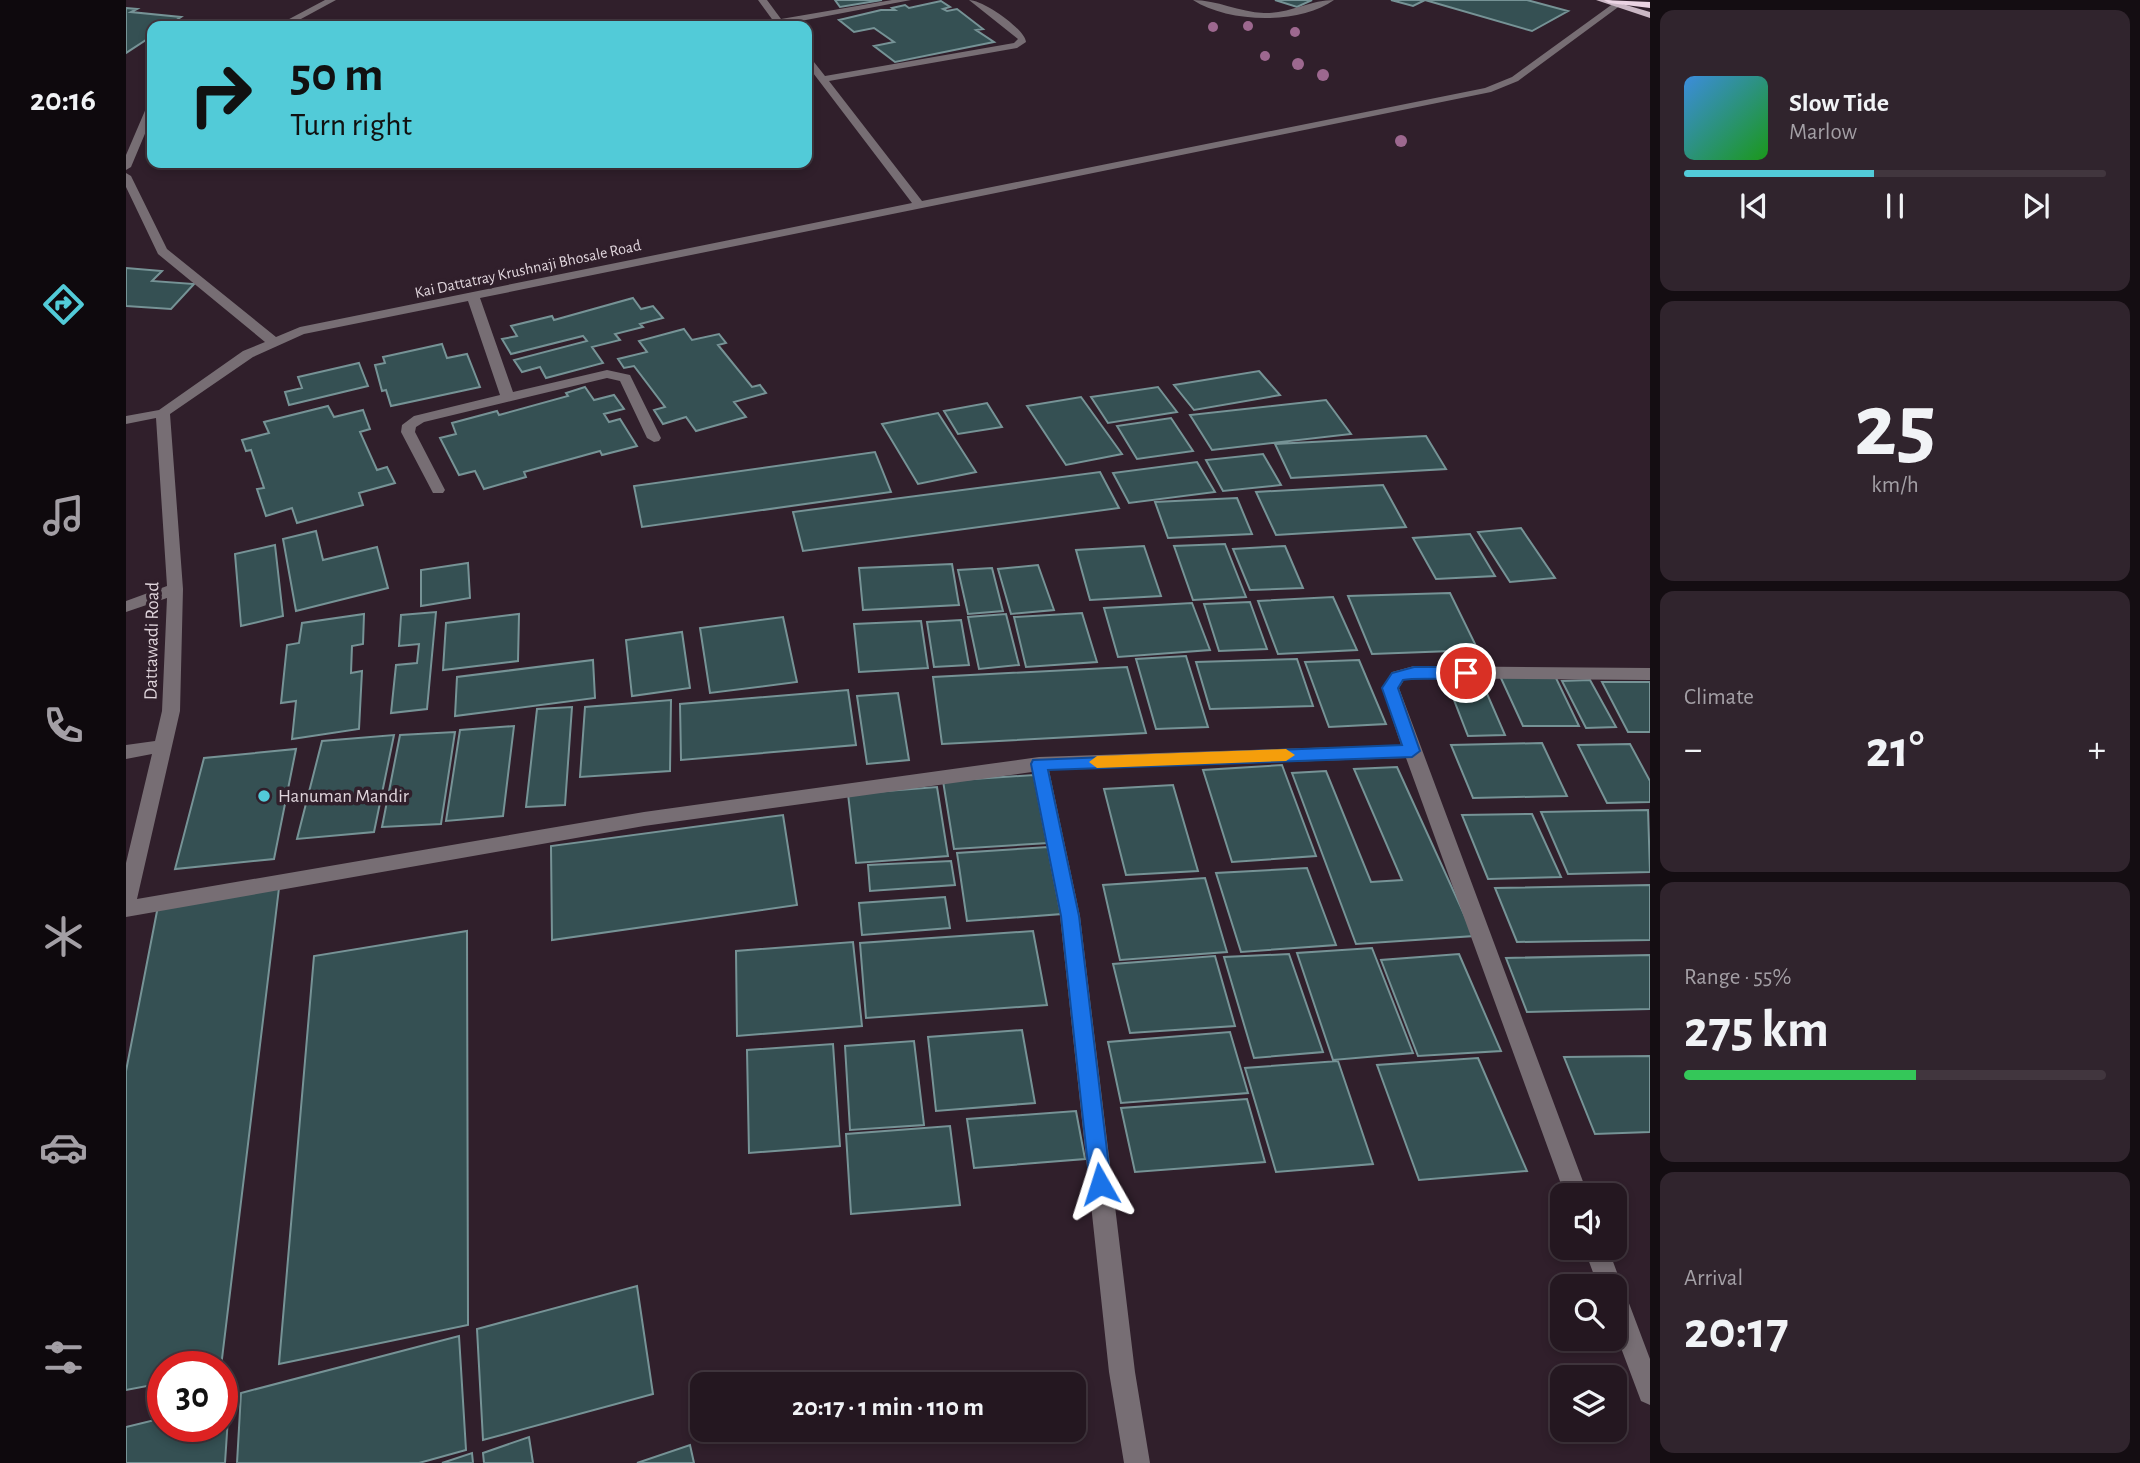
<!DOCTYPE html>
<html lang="en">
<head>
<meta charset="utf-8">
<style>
  body { margin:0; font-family:"Alegreya Sans",sans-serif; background:#30242d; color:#f1f3f6; height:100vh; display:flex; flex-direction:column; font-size:26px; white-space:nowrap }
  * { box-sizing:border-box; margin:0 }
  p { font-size:23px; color:#a39fa5 }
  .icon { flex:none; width:38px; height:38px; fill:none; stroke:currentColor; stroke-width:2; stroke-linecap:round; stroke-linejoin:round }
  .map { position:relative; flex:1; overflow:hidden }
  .side { display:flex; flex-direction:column; gap:10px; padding:10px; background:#140d12; width:490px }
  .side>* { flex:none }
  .guide { position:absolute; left:21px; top:21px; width:665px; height:147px; border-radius:14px; box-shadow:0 4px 10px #0003,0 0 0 2px #41363e; background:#52cbd8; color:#111; overflow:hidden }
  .buttons { position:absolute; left:1424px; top:1183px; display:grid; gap:14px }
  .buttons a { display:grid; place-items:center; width:77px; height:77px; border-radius:14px; background:#241720; box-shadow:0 4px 10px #0003,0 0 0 2px #41363e; font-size:35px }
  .speed { position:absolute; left:21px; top:1351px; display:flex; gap:14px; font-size:35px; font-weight:700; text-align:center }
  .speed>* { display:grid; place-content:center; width:91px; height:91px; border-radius:50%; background:#241720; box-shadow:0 4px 10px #0003,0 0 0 2px #41363e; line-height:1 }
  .speed .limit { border:10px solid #d22; background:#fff; color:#111 }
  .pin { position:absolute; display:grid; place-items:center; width:60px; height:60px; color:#fff; margin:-30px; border:4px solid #fff; border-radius:50%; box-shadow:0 2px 7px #0007 }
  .me { position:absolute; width:77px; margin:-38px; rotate:354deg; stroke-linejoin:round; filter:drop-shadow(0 0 5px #0008) }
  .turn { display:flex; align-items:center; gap:24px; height:147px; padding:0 28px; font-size:32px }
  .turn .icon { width:91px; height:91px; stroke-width:2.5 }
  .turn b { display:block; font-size:49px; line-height:60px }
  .big { font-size:52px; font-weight:700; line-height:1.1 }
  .side .card { flex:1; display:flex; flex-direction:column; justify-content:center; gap:10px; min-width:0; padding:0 24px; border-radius:14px; background:#30242d }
  .side .dial { align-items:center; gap:0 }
  .dial b { font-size:91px; line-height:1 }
  .song { display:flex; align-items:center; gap:21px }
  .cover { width:84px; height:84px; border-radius:10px; background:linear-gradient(135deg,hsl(210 70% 55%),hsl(120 70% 35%)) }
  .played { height:7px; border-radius:4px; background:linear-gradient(90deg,#52cbd8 45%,#41363e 45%) }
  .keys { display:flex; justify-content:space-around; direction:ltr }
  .heat { display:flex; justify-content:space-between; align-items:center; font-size:38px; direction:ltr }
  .charge { height:10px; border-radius:5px; background:linear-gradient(90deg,#34c759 55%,#41363e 0) }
  .trip { position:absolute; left:564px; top:1372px; width:396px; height:70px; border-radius:14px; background:#241720; box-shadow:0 4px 10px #0003,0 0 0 2px #41363e; font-weight:700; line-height:70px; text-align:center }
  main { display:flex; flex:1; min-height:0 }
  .tab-bar { display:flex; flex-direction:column; width:126px; justify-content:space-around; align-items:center; background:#0e090d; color:#a39fa5 }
  .tab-bar .icon { width:49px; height:49px }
  .tab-bar .current { color:#52cbd8 }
  .tab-bar b { font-size:32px; color:#f1f3f6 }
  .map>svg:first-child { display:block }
  .building { fill:#355053; stroke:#769396; stroke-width:2 }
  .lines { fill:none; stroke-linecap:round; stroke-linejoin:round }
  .minor { fill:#776e74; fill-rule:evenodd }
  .major { fill:#cab7c4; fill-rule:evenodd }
  .highway { fill:#ebd4e3; fill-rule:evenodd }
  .tree { fill:#9d688f }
  .route { fill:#1a73e8; stroke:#114b97; stroke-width:2 }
  .slow { fill:#f59e0b }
  .poi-dot { fill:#52cbd8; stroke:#301f2b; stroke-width:2.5 }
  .labels { text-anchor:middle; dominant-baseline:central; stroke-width:7; stroke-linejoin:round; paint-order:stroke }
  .far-street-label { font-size:16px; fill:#dfd4db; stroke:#301f2b }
  .street-label { font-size:19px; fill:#dfd4db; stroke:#301f2b }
  .poi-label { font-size:19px; fill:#dfd4db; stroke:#301f2b; text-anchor:start }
</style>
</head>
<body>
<main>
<nav class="tab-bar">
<b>20:16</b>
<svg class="icon current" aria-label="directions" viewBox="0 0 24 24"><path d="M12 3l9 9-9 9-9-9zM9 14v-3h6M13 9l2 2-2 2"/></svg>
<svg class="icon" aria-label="music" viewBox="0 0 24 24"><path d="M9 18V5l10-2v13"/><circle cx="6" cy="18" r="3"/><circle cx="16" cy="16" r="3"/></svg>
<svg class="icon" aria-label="phone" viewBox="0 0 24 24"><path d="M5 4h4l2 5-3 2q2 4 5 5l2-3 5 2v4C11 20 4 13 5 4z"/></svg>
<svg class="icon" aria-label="climate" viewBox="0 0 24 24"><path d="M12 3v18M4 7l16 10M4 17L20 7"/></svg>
<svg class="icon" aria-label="car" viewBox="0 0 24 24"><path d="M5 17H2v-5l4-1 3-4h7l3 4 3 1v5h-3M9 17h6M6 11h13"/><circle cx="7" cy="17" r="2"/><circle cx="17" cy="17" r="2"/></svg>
<svg class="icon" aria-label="filters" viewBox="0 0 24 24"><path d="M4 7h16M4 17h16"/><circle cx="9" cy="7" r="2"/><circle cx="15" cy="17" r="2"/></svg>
</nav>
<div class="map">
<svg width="1524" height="1463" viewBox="0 0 1524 1463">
  <rect width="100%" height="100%" fill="#301f2b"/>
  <path class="building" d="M 709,0 L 756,0 L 714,7 Z
    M 1149,0 L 1186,0 L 1171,7 Z
    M 1265,0 L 1401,0 L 1442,11 L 1406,31 L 1299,0 L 1287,6 Z
    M 815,1 L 824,7 L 817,9 L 821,11 L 831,9 L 857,29 L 850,30 L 868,42 L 769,62 L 748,46 L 768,42 L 748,28 L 728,32 L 713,20 L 755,10 L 769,10 L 766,8 L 779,5 L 783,8 Z
    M 0,8 L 11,9 L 5,12 L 55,17 L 41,26 L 26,26 L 26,36 L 0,53 Z
    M 0,268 L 36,271 L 26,281 L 68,284 L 45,309 L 0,306 Z
    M 507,298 L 515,309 L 527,306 L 537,318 L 514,324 L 517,327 L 489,334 L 494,340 L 466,347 L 477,363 L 420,378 L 414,367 L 396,372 L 388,360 L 461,341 L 457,336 L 385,354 L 376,339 L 391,336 L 385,326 L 426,316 L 428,320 Z
    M 558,329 L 566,340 L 593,334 L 600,343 L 592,345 L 626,387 L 634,385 L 640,393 L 608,402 L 620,417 L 570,431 L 560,417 L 537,424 L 528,410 L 539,407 L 508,366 L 498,368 L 492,359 L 521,352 L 513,341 Z
    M 316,344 L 321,358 L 341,354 L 354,387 L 265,406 L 260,390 L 256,391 L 249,365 L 259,363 L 257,357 Z
    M 233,363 L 242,386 L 163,405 L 159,392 L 176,388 L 172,377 Z
    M 1133,371 L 1154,395 L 1068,410 L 1048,385 Z
    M 459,387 L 468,400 L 488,395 L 498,409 L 478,414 L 483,422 L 494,419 L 511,446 L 476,455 L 474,451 L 398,472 L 400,477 L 358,489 L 349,471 L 333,475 L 314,438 L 330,434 L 326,423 L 371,411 L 373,415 L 442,396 L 440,393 Z
    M 1032,387 L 1051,412 L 982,423 L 965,397 Z
    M 955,397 L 996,454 L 940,465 L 901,406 Z
    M 1200,400 L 1225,434 L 1086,450 L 1064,415 Z
    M 861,403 L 876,427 L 832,434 L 818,411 Z
    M 202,406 L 208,417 L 237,410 L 244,429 L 234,432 L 251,470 L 261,467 L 269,483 L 233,493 L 237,505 L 171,523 L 166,508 L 140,516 L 131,489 L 138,488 L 125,450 L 120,451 L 116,440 L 143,433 L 138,422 Z
    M 812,413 L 850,472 L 792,484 L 756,424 Z
    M 1045,418 L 1067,451 L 1011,459 L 991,426 Z
    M 1300,436 L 1320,469 L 1165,478 L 1149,444 Z
    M 749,452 L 765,492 L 516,527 L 508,486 Z
    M 1137,454 L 1155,485 L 1097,491 L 1080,460 Z
    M 1071,462 L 1089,492 L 1003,503 L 987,473 Z
    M 974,472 L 993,508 L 677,551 L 667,512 Z
    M 1257,485 L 1280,527 L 1150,535 L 1130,492 Z
    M 1111,498 L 1126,534 L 1042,538 L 1029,502 Z
    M 1395,528 L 1429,578 L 1384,582 L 1352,532 Z
    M 190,531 L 197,560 L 251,547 L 262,588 L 170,611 L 157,539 Z
    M 1344,534 L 1369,576 L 1310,579 L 1287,538 Z
    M 1099,544 L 1120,597 L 1067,600 L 1048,546 Z
    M 149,545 L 157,616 L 115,626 L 109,554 Z
    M 1018,546 L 1035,596 L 964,600 L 950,550 Z
    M 1159,546 L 1177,588 L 1124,590 L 1107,549 Z
    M 342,563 L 344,598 L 295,606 L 295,570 Z
    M 826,564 L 833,605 L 737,610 L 733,568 Z
    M 912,565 L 928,610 L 885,614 L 872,569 Z
    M 866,568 L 877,611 L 842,614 L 832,570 Z
    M 1324,593 L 1352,650 L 1246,654 L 1222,596 Z
    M 1207,597 L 1231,650 L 1152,654 L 1132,601 Z
    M 1124,602 L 1141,649 L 1093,651 L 1078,604 Z
    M 1066,603 L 1084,650 L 992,657 L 978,608 Z
    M 310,612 L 301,709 L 265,713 L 270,665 L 291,663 L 293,644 L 273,646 L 275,615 Z
    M 956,613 L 971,662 L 900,667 L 888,617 Z
    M 238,614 L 237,644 L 226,646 L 225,673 L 236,671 L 233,729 L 166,739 L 170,701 L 155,703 L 161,645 L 173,643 L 176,623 Z
    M 393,614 L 392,661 L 317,670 L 320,623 Z
    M 880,614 L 893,665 L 853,669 L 842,617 Z
    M 657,617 L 671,682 L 584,693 L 574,628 Z
    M 835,620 L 843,665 L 808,667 L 801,622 Z
    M 795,621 L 802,668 L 733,672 L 728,624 Z
    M 556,632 L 564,688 L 506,696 L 500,640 Z
    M 1060,656 L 1082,727 L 1030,729 L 1010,659 Z
    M 1171,659 L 1187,706 L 1084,709 L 1070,662 Z
    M 467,660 L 469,698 L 329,716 L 331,677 Z
    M 1233,660 L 1260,724 L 1203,727 L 1179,662 Z
    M 1001,667 L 1020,733 L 816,744 L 807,677 Z
    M 1374,676 L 1429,676 L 1453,726 L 1397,726 Z
    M 1464,680 L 1490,727 L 1460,728 L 1436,681 Z
    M 1321,682 L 1356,682 L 1379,735 L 1342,736 Z
    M 1476,682 L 1524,682 L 1524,732 L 1502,732 Z
    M 722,690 L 730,745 L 555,760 L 554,704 Z
    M 772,693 L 783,760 L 741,764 L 731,696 Z
    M 545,700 L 544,771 L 454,777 L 459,707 Z
    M 446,707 L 439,805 L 400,807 L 411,709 Z
    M 388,726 L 377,816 L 320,821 L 334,730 Z
    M 329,732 L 315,824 L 256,827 L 274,735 Z
    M 268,735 L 248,832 L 171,839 L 196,741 Z
    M 1416,743 L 1441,796 L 1347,798 L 1325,745 Z
    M 1504,744 L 1524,781 L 1524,802 L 1481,803 L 1452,745 Z
    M 170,749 L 148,859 L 49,869 L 78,758 Z
    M 1156,765 L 1190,856 L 1106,862 L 1077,770 Z
    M 1271,767 L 1348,936 L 1230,944 L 1166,773 L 1200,771 L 1245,882 L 1276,880 L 1228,769 Z
    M 908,775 L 922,843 L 828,849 L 817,781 Z
    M 1047,785 L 1072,871 L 1000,875 L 978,789 Z
    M 811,787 L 822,856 L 730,863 L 722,794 Z
    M 1522,810 L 1524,872 L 1442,874 L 1415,812 Z
    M 1406,814 L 1435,877 L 1362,879 L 1336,815 Z
    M 657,815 L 671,905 L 426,940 L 425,846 Z
    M 922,847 L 936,914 L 841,921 L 831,853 Z
    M 825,861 L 829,885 L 744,891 L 742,865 Z
    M 1181,868 L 1210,945 L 1115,952 L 1090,873 Z
    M 1079,878 L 1101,952 L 994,960 L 977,885 Z
    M 1524,885 L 1524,940 L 1391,942 L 1369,888 Z
    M 153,888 L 95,1367 L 37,1367 L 37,1383 L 0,1390 L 0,1071 L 32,906 Z
    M 819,897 L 824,928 L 736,935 L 733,903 Z
    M 341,931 L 342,1325 L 153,1364 L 188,956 Z
    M 907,931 L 921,1005 L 740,1018 L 734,943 Z
    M 727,942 L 736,1026 L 611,1036 L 610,951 Z
    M 1246,948 L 1287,1053 L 1207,1060 L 1171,953 Z
    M 1163,954 L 1197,1052 L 1128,1058 L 1098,957 Z
    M 1333,954 L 1375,1051 L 1292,1056 L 1255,960 Z
    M 1524,955 L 1524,1009 L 1401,1012 L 1380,958 Z
    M 1089,956 L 1109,1026 L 1004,1033 L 987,964 Z
    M 896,1030 L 909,1103 L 810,1111 L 802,1037 Z
    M 1104,1032 L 1122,1093 L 995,1103 L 982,1042 Z
    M 788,1041 L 798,1125 L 724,1130 L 719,1046 Z
    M 707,1044 L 714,1146 L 623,1153 L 621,1050 Z
    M 1524,1056 L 1524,1132 L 1469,1134 L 1438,1057 Z
    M 1352,1058 L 1401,1171 L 1293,1180 L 1251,1065 Z
    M 1212,1061 L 1247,1164 L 1150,1172 L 1119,1068 Z
    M 1121,1099 L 1139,1162 L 1009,1172 L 995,1108 Z
    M 950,1111 L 959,1159 L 848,1168 L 841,1119 Z
    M 824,1126 L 834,1205 L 725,1214 L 720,1134 Z
    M 511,1286 L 527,1394 L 357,1440 L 351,1329 Z
    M 333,1336 L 340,1450 L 293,1463 L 111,1463 L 115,1393 Z
    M 103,1402 L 99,1463 L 0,1463 L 0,1427 L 37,1418 L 37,1426 L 96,1426 L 96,1403 Z
    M 403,1437 L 407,1463 L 358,1463 L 357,1453 Z
    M 564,1445 L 568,1463 L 511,1463 Z
    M 346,1453 L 347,1463 L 316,1463 Z"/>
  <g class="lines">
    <path class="minor" d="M 199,0 L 210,0 L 162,26 L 150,26 Z
      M 632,0 L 641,0 L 655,19 L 766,0 L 785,0 L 659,24 L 660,26 L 651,26 Z
      M 843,0 C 857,0 899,29 900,42 L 891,48 L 703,81 L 796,201 L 1359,88 L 1386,77 L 1488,3 L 1495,5 L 1392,81 L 1365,92 L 354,298 L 387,392 L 481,370 L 504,375 L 535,438 L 533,441 L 528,442 L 521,438 L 494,381 L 481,378 L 298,422 L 290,427 L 289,432 L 319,490 L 317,493 L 307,493 L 275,432 L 276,425 L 288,416 L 374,395 L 342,301 L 178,334 L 127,357 L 44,414 L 57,589 L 54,711 L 11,899 L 518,812 L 913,757 L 1275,745 L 1256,688 L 1266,672 L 1288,666 L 1524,668 L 1524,680 L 1288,678 L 1278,680 L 1273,688 L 1462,1195 L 1439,1195 L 1280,758 L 923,770 L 954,916 L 1009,1372 L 1024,1463 L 998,1463 L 983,1372 L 934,916 L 906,772 L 518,826 L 0,917 L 0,863 L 26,754 L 0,759 L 0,745 L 29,741 L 36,711 L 41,598 L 0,612 L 0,601 L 41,586 L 30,418 L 0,424 L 0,416 L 33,410 L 117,351 L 139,342 L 32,254 L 0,187 L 0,173 L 5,176 L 41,249 L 150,337 L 174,327 L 786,203 L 681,65 L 681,56 L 684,57 L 699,76 L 888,43 L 892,39 Z
      M 1067,0 C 1091,0 1113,12 1138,13 C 1163,14 1184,0 1208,0 C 1174,25 1102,23 1067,0 Z
      M 26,103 L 26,117 L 5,167 L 0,170 L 0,155 L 21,106 Z
      M 1458,1248 L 1482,1248 L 1496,1286 L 1495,1289 L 1498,1290 L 1524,1359 L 1524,1405 L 1515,1401 L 1489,1332 L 1489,1286 L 1472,1286 Z"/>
    <path class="major" d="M 1470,0 L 1483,0 L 1524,12 L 1524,18 Z"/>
    <path class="highway" d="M 1478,0 L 1524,2 L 1524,8 L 1483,3 Z"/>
  </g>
  <g class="tree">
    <circle cx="1122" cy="26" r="5"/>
    <circle cx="1087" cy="27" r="5"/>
    <circle cx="1169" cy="32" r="5"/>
    <circle cx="1139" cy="56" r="5"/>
    <circle cx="1172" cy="64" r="6"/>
    <circle cx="1197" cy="75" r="6"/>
    <circle cx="1275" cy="141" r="6"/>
  </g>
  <path class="route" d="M 1288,667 L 1340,667 L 1348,673 C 1339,683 1294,676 1277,680 L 1272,688 L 1294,751 L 1286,757 L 922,770 L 953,916 L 985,1184 L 982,1191 L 974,1194 L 967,1191 L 964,1184 L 935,916 L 905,764 L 907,760 L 1276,745 L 1256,688 L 1266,673 Z"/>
  <path class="slow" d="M 1160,749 L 1169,755 L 1160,761 L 971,768 L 963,762 L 971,756 Z"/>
  <circle class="poi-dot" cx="138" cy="796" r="7"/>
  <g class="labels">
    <g class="far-street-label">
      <text transform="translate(402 269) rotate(-12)">Kai Dattatray Krushnaji Bhosale Road</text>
    </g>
    <g class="street-label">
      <text transform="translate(26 641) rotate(-89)">Dattawadi Road</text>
    </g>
    <g class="poi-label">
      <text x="152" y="796">Hanuman Mandir</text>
    </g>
  </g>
</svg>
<div class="buttons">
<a><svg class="icon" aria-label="sound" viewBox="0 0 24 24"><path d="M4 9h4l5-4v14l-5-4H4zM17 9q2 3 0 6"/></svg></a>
<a><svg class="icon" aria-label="search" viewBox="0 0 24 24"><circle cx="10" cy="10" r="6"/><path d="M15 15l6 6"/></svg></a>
<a><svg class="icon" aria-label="layers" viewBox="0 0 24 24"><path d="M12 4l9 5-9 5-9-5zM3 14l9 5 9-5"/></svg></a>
</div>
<div class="speed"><div class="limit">30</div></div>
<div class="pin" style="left:1340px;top:673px;background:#d93025"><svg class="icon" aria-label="arrive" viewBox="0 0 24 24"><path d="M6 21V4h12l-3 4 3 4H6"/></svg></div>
<svg class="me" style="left:974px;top:1184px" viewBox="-20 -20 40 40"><path d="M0-17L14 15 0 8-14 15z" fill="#1a73e8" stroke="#fff" stroke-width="4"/></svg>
<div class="trip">20:17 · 1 min · 110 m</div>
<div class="guide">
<div class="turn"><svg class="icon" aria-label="right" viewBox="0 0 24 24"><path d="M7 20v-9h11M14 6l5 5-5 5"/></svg><div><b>50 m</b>Turn right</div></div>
</div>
</div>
<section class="side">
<div class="card">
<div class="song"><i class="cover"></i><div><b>Slow Tide</b><p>Marlow</p></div></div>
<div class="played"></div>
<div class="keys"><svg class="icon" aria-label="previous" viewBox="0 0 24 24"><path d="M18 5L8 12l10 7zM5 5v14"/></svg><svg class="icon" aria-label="pause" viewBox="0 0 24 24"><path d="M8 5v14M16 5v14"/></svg><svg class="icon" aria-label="next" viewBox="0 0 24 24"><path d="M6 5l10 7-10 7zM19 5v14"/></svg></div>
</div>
<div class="card dial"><b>25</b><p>km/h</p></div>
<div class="card"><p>Climate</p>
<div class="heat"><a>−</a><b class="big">21°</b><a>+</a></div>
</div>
<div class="card"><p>Range · 55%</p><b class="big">275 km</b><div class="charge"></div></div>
<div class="card"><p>Arrival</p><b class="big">20:17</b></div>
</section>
</main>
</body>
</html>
